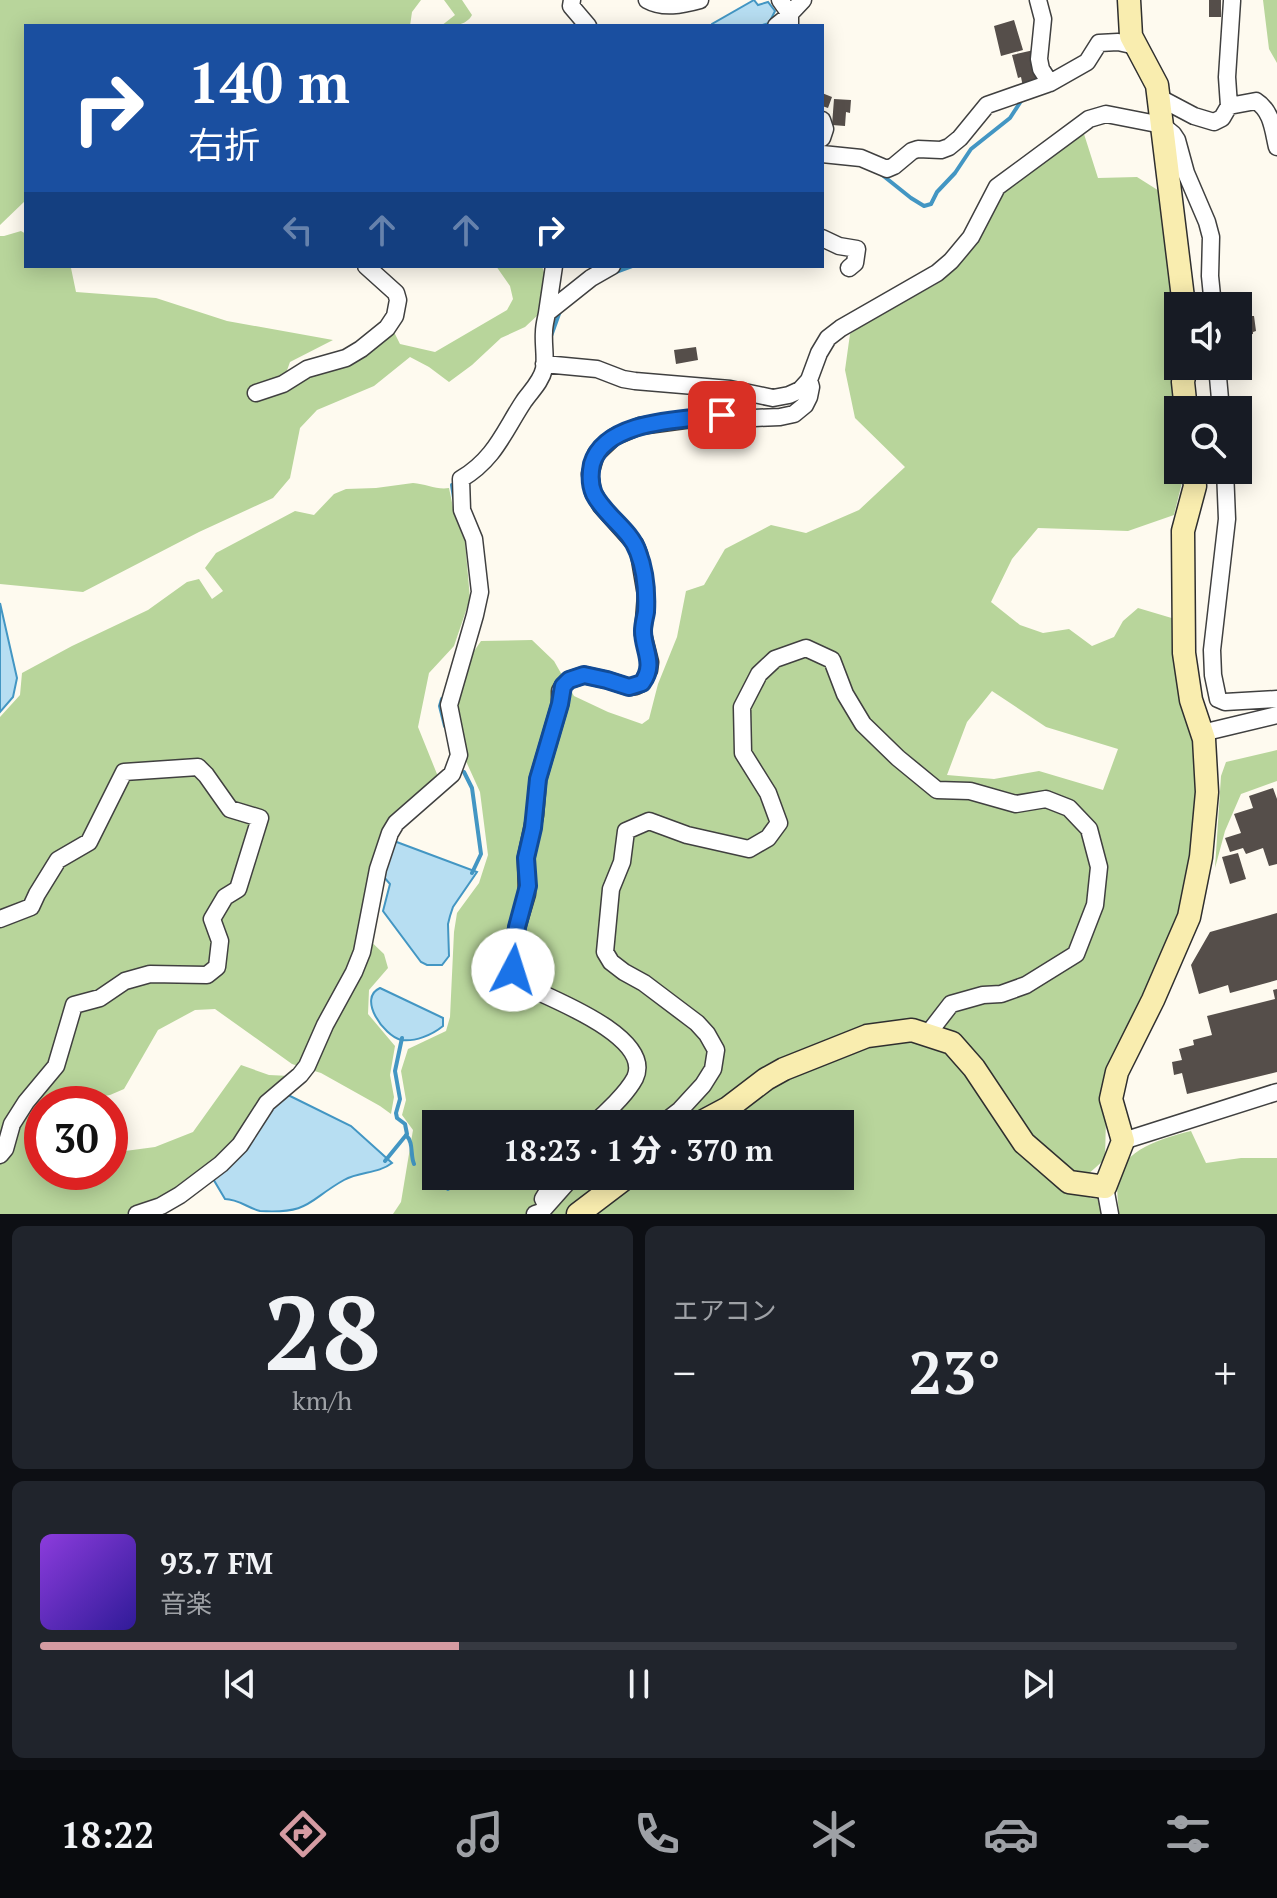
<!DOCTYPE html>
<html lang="ja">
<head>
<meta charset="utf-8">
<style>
  body { margin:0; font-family:"PT Serif","Noto Sans JP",serif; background:#20242c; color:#f1f3f6; height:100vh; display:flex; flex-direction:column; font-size:30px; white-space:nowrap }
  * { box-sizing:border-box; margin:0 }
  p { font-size:26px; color:#9ea1a6 }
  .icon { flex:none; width:44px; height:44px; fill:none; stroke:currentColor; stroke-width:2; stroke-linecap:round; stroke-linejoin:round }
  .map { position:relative; height:1214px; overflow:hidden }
  .sheet { display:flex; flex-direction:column; gap:12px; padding:12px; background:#0d0f14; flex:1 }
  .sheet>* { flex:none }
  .guide { position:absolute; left:24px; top:24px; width:800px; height:244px; border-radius:0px; box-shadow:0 4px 20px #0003; background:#1a4fa0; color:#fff; overflow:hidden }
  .fabs { position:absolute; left:1164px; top:292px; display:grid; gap:16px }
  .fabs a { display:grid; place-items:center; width:88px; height:88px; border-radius:0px; background:#171b24; box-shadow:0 4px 20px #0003; font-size:40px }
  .speed { position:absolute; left:24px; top:1086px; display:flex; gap:16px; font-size:40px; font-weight:700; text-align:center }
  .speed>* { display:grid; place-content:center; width:104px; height:104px; border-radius:50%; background:#171b24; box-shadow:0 4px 20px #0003; line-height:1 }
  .speed .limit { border:12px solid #d22; background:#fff; color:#111 }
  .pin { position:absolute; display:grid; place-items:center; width:68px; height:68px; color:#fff; margin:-34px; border-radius:16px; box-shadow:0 4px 12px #0006 }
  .me { position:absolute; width:88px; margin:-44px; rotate:5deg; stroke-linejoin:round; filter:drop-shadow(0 0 6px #0008) }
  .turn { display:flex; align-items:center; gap:28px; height:168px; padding:0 32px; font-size:36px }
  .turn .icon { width:104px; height:104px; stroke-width:2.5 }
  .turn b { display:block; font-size:56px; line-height:68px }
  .lanes { display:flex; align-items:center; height:76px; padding:0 32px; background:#0003; justify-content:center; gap:40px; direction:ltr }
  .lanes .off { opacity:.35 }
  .big { font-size:60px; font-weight:800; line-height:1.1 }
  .sheet .tile { flex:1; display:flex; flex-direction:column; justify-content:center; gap:12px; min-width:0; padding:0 28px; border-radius:12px; background:#20242c }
  .sheet .dial { align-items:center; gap:0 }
  .dial b { font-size:104px; line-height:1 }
  .song { display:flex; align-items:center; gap:24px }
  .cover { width:96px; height:96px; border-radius:12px; background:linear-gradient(135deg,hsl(270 70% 55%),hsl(250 70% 35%)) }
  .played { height:8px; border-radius:4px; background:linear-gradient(90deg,#d59ba2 35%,#363941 35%) }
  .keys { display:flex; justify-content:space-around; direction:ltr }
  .heat { display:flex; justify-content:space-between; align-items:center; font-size:44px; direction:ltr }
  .sheet .tiles { flex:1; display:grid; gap:12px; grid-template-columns:1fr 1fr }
  .tile:last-child { grid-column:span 2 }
  .trip { position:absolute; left:422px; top:1110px; width:432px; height:80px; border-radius:0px; background:#171b24; box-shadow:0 4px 20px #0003; font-weight:800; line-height:80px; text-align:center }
  .dock { display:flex; height:128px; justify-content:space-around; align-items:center; background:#090b0e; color:#9ea1a6 }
  .dock .icon { width:56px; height:56px }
  .dock .on { color:#d59ba2 }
  .dock b { font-size:36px; color:#f1f3f6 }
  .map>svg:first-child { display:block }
  .forest { fill:#b8d59b; fill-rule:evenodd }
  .water { fill:#b7def2; stroke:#4396c3; stroke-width:2 }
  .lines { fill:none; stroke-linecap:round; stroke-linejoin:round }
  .stream { stroke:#4396c3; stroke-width:4 }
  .building { fill:#554e4a }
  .street-casing { stroke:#404040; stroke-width:19 }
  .secondary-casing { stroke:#2f2f2f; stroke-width:25 }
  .street { stroke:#fff; stroke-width:16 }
  .secondary { stroke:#f9edaf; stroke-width:22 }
  .route-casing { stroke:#114b97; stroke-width:20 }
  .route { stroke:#1a73e8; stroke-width:14 }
</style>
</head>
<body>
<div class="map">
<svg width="1277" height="1214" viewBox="0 0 1277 1214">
  <rect width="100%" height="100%" fill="#fefaef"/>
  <path class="forest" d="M 0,0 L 421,0 L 412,12 L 410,26 L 26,26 L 26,200 L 0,225 Z
    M 444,0 L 462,0 L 472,15 C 466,26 453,26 441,26 L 455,15 Z
    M 1263,0 L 1277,0 L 1277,63 L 1269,49 Z
    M 1084,134 L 1098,178 L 1137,177 L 1164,194 L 1173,291 L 1174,356 L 1180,410 L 1178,410 L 1178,470 L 1185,470 L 1174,515 L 1128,531 L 1038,528 L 1012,559 L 991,602 L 1020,625 L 1043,633 L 1069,629 L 1092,646 L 1114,637 L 1123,621 L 1138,608 L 1175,619 L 1197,736 L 1200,800 L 1184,910 L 1107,1076 L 1105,1159 L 1085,1177 L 1090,1198 L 1101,1199 L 1103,1214 L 393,1214 L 401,1202 L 413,1130 L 402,1115 L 406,1100 L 401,1071 L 408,1049 L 446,1031 L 450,1017 L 454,932 L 457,913 L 479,883 L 488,855 L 480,792 L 465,759 L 457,711 L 463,678 L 470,657 L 481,641 L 532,640 L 554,661 L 574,696 L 608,712 L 642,724 L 649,719 L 658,684 L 677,637 L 686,591 L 704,585 L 725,549 L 771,525 L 806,533 L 859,510 L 905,467 L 855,418 L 845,370 L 850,334 L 878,315 L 935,285 L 967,256 L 1000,192 ZM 992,691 L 1046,727 L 1118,749 L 1103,790 L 1039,771 L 994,779 L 947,775 L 967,722 ZM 436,1124 L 840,1124 L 840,1176 L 436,1176 Z
    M 21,231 L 26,234 L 26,266 L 65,266 L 71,268 L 76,292 L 156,298 L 227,321 L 333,340 L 290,362 L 285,376 L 393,330 L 400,344 L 435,352 L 507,310 L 513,299 L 510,286 L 496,266 L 542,266 L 546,279 L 540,313 L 525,327 L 501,338 L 472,365 L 449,382 L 429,367 L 410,357 L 374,386 L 317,410 L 300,428 L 290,478 L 273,498 L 199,532 L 83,592 L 0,584 L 0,236 L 4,236 Z
    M 413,483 C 426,484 437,490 449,488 L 455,517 L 465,541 L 470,599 L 454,646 L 429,673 L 418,727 L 439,779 L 392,820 L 363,934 L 384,954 L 388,968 L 369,990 L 368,1014 L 395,1046 L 390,1075 L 394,1097 L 391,1114 L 380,1106 L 321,1073 L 292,1064 L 215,1009 L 195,1010 L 158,1030 L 124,1089 L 110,1095 L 93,1098 L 86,1104 L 42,1104 L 42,1172 L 110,1172 L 110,1153 L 155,1147 L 193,1132 L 241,1065 L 269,1075 L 290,1076 L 239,1137 L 214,1163 L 168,1197 L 142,1205 L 127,1214 L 0,1214 L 0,717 L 20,695 L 22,673 L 72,646 L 148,610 L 187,582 L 199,579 L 212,599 L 223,591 L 205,568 L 216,553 L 295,511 L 314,515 L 334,494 L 346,489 L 376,488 Z
    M 1277,750 L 1277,781 L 1241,794 L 1225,831 L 1215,868 L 1221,776 L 1226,762 Z
    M 1191,1131 L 1206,1163 L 1241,1158 L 1277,1158 L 1277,1214 L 1119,1214 C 1118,1204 1117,1192 1117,1182 C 1121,1149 1164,1138 1191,1131 Z"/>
  <path class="water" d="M 754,0 L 758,5 L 768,2 L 775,11 L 769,23 L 759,26 L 711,26 L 712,24 Z
    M 0,603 L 17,678 L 13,697 L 0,712 Z
    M 394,841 L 477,872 L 453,907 L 450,916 L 448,924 L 449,956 L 442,965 L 427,965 L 421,962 L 383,911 L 390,884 L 383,876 Z
    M 380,988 L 443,1018 L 443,1026 C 432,1035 415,1042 401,1040 C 384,1036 357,998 380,988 Z
    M 286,1094 L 351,1126 L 392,1163 C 378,1174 360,1171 344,1180 C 308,1200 311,1214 260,1211 C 248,1208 238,1199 225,1199 L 212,1177 L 280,1097 Z"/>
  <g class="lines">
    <path class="stream" d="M 881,174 L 911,198 L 924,206 L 931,204 L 937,192 L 955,173 L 971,149 L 1010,118 L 1023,98
      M 613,273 L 632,266
      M 551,336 L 560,311
      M 454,498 L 452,485 L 458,484
      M 442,699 L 440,706 L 445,726
      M 464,772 L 472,788 L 481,854 L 472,873
      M 406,1135 C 414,1143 410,1155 414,1164
      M 385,1161 L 407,1134 L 405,1124 L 397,1118 L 396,1113 L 400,1099 L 395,1071 L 402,1038
      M 426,1170 L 448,1189"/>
  </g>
  <path class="building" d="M 1209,0 L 1221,0 L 1221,17 L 1209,17 Z
    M 1014,20 L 1023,50 L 1001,56 L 994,26 Z
    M 1034,50 L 1042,82 L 1023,87 L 1021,77 L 1018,78 L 1012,55 Z
    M 822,93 L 832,97 L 828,108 L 822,106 Z
    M 834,99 L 851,100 L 850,113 L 846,112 L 845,126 L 832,125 Z
    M 1249,304 L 1251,316 L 1254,316 L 1256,331 L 1253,332 L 1253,334 L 1238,336 L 1238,306 Z
    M 696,347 L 698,360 L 676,364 L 674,350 Z
    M 1273,788 L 1277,799 L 1277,864 L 1269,866 L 1263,848 L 1246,854 L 1243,848 L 1230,852 L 1225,838 L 1241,833 L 1234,814 L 1253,808 L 1249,796 Z
    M 1238,853 L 1246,879 L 1230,884 L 1222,857 Z
    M 1277,913 L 1277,980 L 1230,993 L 1228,985 L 1199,994 L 1191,965 L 1210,932 Z
    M 1277,989 L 1277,1072 L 1187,1094 L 1182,1073 L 1174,1075 L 1172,1062 L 1182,1060 L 1179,1049 L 1194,1045 L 1193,1040 L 1212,1035 L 1207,1016 L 1275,999 L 1273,990 Z"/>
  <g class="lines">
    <defs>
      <path id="street" d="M 572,0 L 571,6 L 588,26
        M 647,0 C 663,9 682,5 700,0
        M 780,0 L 790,14 L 790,24
        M 1038,0 L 1043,19 L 1039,59 L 1041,69 L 1050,83
        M 776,26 L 786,18 L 803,0
        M 1158,97 L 1194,116 L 1214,122 L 1222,118 L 1229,106 L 1227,77 L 1232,1
        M 1229,106 L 1256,101 C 1272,111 1273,130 1277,147
        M 822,120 L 825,129 L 822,138
        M 822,154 L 861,158 L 887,169 L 894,166 L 912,151 L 918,149 L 941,150 L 949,147 L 960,138 L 987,105 L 1050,83 L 1087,62 L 1099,43 L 1118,42 L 1136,46
        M 822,238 L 839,246 L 857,249 L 855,263 L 849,268
        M 547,313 L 554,266
        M 544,364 L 597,369 L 623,379 L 635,381 L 730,389 L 773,398 L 789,395 L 800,390 L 809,380 L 819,353 L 828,338 L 841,328 L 937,273 L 951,261 L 971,237 L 997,187 L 1089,119 L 1106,114 L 1162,125 L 1173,134 L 1177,140 L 1186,173 L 1207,222 L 1211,237 L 1210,276 L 1213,306
        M 1217,366 L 1221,410
        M 256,393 L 283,384 L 307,369 L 346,358 L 361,349 L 387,328 L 395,316 L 398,300 L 396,293 L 366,266
        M 1225,470 L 1227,519 L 1212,650 L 1213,675 L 1218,699 L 1225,702 L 1277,699
        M 1202,733 L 1277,715
        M 0,919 L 31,907 L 37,894 L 58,860 L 89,842 L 124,772 L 198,767 L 206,775 L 230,809 L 260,818 L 238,889 L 225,897 L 212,919 L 220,941 L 217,967 L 207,975 L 150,974 L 125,981 L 100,998 L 74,1005 L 56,1066 L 26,1102 L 12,1124 L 5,1149 L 0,1155
        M 593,1124 C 606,1113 627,1093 635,1078 C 654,1037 550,998 523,985 L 517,979 L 513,970 L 515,934 L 527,894 L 526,858 L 535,815 L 538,779 L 560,704 L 560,691 L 563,686 L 569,680 L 584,675 L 607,680 L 629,687 L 636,686 L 642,683 L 649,670 L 650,662 L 643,634 L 646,595 L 639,554 L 635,544 L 601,506 L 593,492 L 590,474 L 596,454 L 614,437 L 640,426 L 722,415 L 754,418 L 780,417 L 794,414 L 805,405 L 809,397 L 811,387 L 809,380
        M 662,1124 L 680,1110 L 703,1085 L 713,1069 L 716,1050 L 707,1034 L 697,1023 L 644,983 L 624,972 L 611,962 L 605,952 L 611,889 L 622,862 L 626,831 L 649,821 L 687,835 L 749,849 L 768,838 L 779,823 L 768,793 L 743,753 L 742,707 L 759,674 L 775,659 L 806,648 L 832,660 L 845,694 L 863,724 L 898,758 L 937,790 L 970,791 L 1016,804 L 1046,799 L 1069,808 L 1089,829 L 1099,867 L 1095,905 L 1076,954 L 1026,985 L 1001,994 L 983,995 L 951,1004 L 927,1035
        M 1123,1141 L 1277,1092
        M 1105,1187 L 1110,1214
        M 543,1199 L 557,1176
        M 137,1214 L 161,1206 L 180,1195 L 221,1164 L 240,1145 L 267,1103 L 300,1075 L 307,1066 L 325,1025 L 354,972 L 362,952 L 378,869 L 390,833 L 396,823 L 452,774 L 459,755 L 449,705 L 475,615 L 480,592 L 474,539 L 462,510 L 461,479 C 495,459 504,431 524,401 C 531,391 541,382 544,369 C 546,357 543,344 544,332 C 544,325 546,319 547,313 L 591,278 L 612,266
        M 535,1214 L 541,1212 L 573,1176"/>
      <path id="secondary" d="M 1129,0 L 1131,36 L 1157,85 L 1184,306
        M 1186,366 L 1183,382 L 1186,410
        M 698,1124 L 728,1108 L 766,1079 L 784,1069 L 867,1036 L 912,1030 L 952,1043 L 974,1068 L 1024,1143 L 1069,1182 L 1105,1187 L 1123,1141 L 1111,1099 L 1117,1072 L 1153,1000 L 1189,917 L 1201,857 L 1207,792 L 1204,739 L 1191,700 L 1184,653 L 1183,531 L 1195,486 L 1193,470
        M 578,1214 L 628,1176"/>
    </defs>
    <use href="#street" class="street-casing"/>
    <use href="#secondary" class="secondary-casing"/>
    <use href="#street" class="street"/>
    <use href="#secondary" class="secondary"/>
  </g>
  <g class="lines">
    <defs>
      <path id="route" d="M 513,970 L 517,927 L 528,886 L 526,858 L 533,828 L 538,779 L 560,704 L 563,686 L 569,680 L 584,675 L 607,680 L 629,687 L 642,683 C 656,664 643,650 643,631 C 643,624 645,618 646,612 C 647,593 645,570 638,552 C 630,529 605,516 594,494 C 590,485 590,474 592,464 C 605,419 684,420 722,415"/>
    </defs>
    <use href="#route" class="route-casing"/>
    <use href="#route" class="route"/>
  </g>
</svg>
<div class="fabs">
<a><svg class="icon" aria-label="sound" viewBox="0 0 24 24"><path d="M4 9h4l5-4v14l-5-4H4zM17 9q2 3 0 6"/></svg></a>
<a><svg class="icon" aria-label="search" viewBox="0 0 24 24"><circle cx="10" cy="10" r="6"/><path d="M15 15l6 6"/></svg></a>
</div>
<div class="speed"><div class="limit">30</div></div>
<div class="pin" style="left:722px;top:415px;background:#d93025"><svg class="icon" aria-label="arrive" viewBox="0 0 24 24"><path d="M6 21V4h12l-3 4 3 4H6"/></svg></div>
<svg class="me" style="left:513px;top:970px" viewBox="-20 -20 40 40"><circle r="19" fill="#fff"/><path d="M0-13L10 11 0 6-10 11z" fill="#1a73e8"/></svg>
<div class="trip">18:23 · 1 分 · 370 m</div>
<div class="guide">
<div class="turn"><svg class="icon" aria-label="right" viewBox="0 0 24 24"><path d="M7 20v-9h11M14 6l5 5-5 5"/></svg><div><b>140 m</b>右折</div></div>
<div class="lanes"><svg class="icon off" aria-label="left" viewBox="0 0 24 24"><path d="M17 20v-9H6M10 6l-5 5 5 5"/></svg><svg class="icon off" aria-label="ahead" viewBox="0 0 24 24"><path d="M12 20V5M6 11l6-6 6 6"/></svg><svg class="icon off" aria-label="ahead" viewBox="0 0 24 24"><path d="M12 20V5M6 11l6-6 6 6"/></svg><svg class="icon" aria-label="right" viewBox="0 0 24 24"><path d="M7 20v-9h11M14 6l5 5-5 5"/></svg></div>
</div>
</div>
<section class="sheet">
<div class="tiles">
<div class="tile dial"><b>28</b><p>km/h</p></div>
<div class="tile"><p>エアコン</p>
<div class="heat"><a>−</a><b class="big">23°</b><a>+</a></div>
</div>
<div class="tile">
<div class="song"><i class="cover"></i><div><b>93.7 FM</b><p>音楽</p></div></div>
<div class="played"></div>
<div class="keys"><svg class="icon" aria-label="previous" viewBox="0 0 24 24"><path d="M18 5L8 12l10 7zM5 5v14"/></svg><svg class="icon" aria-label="pause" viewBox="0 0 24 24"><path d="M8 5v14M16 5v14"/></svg><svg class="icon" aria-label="next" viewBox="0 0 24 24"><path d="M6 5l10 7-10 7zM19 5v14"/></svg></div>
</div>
</div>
</section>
<nav class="dock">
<b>18:22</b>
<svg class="icon on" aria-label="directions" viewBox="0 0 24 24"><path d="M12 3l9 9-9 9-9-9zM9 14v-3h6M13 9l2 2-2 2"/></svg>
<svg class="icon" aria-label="music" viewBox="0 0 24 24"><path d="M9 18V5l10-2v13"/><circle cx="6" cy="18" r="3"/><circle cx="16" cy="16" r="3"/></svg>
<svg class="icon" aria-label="phone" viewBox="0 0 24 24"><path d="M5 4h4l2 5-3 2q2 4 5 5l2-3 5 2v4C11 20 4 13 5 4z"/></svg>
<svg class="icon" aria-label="climate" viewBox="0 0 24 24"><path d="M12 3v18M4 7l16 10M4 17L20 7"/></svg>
<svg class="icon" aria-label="car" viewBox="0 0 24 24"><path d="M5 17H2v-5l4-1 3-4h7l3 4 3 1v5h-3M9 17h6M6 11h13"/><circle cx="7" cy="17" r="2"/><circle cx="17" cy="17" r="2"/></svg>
<svg class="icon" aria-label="filters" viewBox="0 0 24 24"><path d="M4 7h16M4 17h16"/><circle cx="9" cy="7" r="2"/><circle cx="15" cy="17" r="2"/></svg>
</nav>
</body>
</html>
